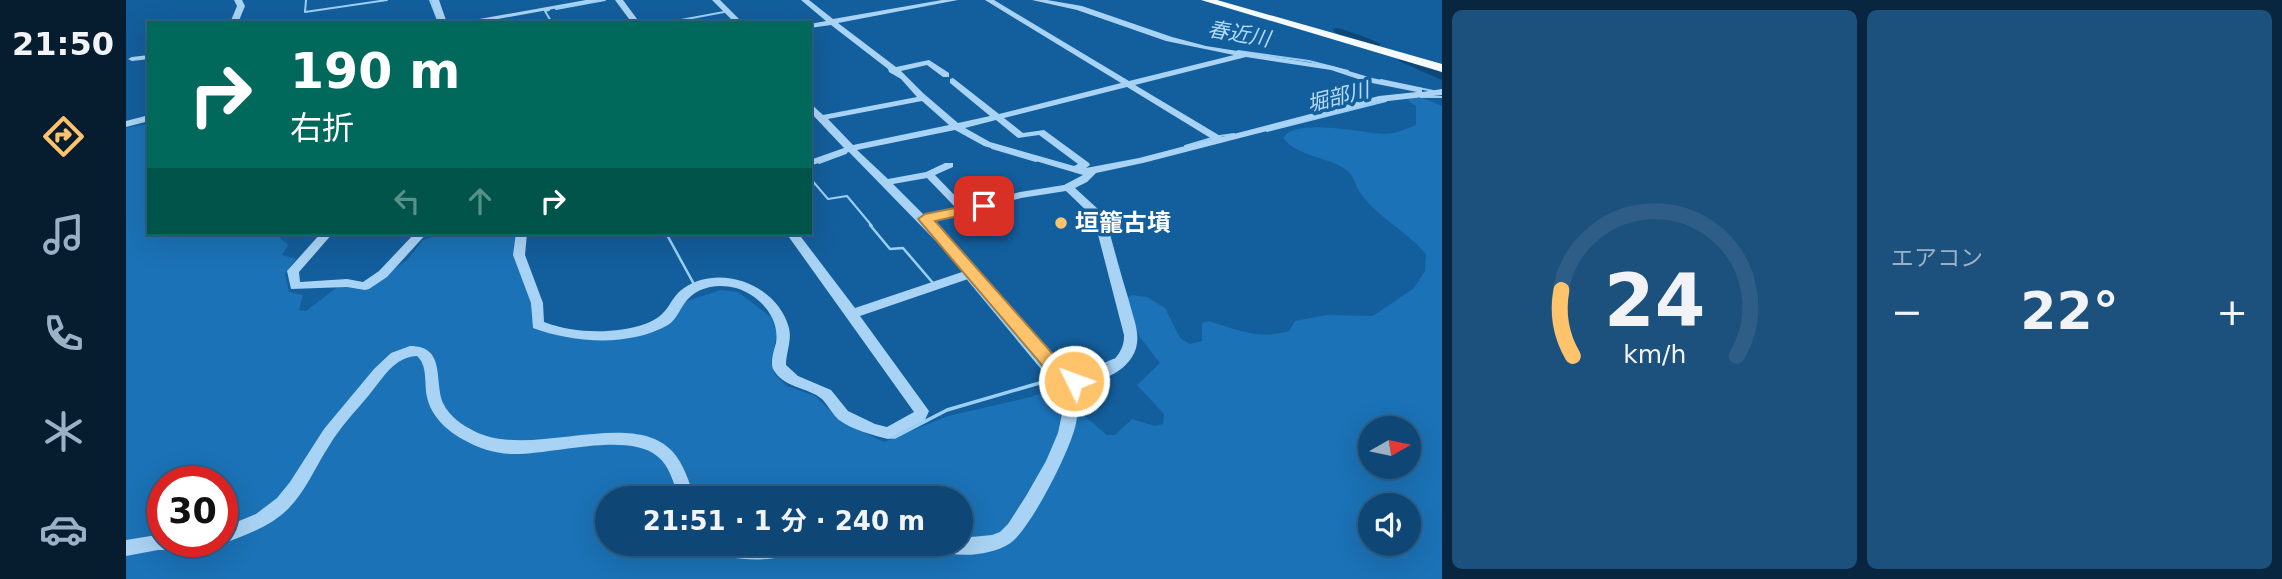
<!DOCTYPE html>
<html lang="ja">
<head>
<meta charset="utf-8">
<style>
  body { margin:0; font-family:"DejaVu Sans","Noto Sans JP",sans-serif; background:#1c507d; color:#f1f3f6; height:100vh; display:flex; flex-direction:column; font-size:26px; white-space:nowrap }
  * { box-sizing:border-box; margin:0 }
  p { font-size:23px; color:#9bb1c5 }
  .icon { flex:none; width:38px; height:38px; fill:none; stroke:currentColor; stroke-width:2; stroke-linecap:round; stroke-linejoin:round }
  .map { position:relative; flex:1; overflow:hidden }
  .side { display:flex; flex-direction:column; gap:10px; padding:10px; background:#082640; width:840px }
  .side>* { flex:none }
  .guide { position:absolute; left:21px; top:21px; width:665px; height:214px; border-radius:0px; box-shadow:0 7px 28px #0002,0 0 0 2px #2e5e87; background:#00695c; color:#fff; overflow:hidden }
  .needle { width:46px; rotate:81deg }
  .controls { position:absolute; left:1232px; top:416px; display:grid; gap:14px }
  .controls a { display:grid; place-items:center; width:63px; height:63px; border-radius:50%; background:#0e4675; box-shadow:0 7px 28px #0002,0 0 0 2px #2e5e87; font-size:35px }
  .speed { position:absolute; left:21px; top:466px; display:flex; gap:14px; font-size:35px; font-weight:700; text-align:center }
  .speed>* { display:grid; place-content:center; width:91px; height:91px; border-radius:50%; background:#0e4675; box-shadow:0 7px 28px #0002,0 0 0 2px #2e5e87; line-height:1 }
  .speed .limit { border:10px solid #d22; background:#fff; color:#111 }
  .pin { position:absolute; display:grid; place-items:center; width:60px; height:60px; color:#fff; margin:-30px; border-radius:14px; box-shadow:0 4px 10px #0006 }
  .me { position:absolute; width:77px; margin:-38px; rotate:312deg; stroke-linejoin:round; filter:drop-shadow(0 0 5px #0008) }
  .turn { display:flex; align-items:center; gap:24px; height:147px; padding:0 28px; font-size:32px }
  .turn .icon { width:91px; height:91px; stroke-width:2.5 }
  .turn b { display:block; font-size:49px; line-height:60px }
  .lanes { display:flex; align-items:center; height:66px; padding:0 28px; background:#0003; justify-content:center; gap:35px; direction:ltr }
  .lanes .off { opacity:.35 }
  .big { font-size:52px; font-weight:700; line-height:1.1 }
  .side .card { flex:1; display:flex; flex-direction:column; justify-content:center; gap:10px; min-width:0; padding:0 24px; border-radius:10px; background:#1c507d }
  .side .dial { align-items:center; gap:0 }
  .dial svg { height:182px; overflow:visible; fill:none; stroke:#2e5e87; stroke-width:7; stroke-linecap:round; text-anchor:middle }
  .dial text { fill:#f1f3f6; stroke:none }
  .heat { display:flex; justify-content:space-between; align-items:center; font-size:38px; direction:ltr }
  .side .tiles { flex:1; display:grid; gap:10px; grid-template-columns:repeat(2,1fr) }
  .trip { position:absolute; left:469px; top:486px; width:378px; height:70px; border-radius:35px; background:#0e4675; box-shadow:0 7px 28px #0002,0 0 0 2px #2e5e87; font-weight:700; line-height:70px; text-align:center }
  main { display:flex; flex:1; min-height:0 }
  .dock { display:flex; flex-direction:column; width:126px; justify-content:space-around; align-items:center; background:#061c2f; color:#9bb1c5 }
  .dock .icon { width:49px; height:49px }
  .dock .on { color:#ffc46b }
  .dock b { font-size:32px; color:#f1f3f6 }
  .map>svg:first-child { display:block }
  .green { fill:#1b72b6; fill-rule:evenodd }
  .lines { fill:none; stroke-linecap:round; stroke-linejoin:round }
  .stream-far2 { stroke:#9bd0f6; stroke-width:2 }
  .stream-far1 { stroke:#9bd0f6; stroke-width:2.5 }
  .stream { stroke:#9bd0f6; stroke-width:3.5 }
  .river { fill:#0c4778; fill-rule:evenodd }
  .minor { fill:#a9d3f4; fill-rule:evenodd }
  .major { fill:#f5faff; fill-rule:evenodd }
  .route { fill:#ffc46b; stroke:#a67f46; stroke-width:2 }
  .poi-dot { fill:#ffc46b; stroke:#135e9c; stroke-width:2.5 }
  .labels { text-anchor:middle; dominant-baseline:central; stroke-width:7; stroke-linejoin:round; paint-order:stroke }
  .far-water-label { font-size:21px; font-style:italic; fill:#b5dcfa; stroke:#135e9c }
  .poi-label { font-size:24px; font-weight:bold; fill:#fff; stroke:#135e9c; text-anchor:start }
</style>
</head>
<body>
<main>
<nav class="dock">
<b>21:50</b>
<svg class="icon on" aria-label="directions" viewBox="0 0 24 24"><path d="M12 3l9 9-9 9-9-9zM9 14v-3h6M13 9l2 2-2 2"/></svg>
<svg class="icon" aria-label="music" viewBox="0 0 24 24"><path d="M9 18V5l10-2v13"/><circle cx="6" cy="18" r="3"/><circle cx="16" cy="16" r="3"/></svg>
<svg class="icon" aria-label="phone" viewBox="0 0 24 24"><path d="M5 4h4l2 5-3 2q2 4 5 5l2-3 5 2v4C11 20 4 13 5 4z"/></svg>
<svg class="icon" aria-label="climate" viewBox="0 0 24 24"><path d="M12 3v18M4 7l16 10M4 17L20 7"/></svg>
<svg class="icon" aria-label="car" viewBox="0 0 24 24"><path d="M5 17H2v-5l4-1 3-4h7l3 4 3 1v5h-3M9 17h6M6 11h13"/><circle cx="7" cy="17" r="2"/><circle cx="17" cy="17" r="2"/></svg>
</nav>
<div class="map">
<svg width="1316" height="579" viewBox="0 0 1316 579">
  <rect width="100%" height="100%" fill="#135e9c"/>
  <path class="green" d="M 1288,97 L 1297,98 L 1316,106 L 1316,579 L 0,579 L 0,128 L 23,124 L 23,233 L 149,233 L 162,245 L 156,255 L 170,259 L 159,274 L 163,292 L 177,295 L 173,310 L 180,311 L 214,285 L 251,282 L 282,259 L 297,240 L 320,233 L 391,233 L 388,256 L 407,304 L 408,327 L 427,334 L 508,335 L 558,302 L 595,290 L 612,292 L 645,317 L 651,334 L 645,362 L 649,375 L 661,386 L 689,396 L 715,421 L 758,442 L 822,416 L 905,397 L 926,388 L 981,435 L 989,435 L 1006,419 L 1029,426 L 1037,424 L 1038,414 L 1011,385 L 1034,363 L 1013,336 L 1000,298 L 1006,295 L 1021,297 L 1039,308 L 1054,338 L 1064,344 L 1076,341 L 1076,323 L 1083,321 C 1111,330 1134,340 1163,331 L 1169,321 L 1201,315 L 1247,316 L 1288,288 L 1299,271 L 1300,254 C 1280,230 1251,218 1233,191 C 1228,183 1229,176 1219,169 C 1200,156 1172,157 1157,138 C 1169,117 1236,133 1258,134 C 1269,134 1280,129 1290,125 L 1290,106 L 1281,100 ZM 1244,429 L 1283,429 L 1283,467 L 1244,467 ZM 37,481 L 96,481 L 96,541 L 37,541 ZM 481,499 L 835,499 L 835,544 L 481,544 ZM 1244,506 L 1283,506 L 1283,544 L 1244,544 Z"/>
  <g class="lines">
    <path class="stream-far2" d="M 180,0 L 179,12 L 261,0
      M 304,0 L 313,23
      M 430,9 L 479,0
      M 423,10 L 419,11 L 426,23
      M 539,23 L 598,12
      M 1112,51 L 1183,61 L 1222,71
      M 1255,80 L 1307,91
      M 1295,97 L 1316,97
      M 1141,131 L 1260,101
      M 1094,136 L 1108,134
      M 1059,146 L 1086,138
      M 866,148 L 910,161
      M 693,163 L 720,153
      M 684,178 L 702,199 L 721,196 L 746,226"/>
    <path class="stream-far1" d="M 744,225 L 764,249 L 777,248 L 807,283
      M 540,233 L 569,286
      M 842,279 L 924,378
      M 939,372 L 970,368 L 988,360
      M 914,383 L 931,375"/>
    <path class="stream" d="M 763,437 L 769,437 L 821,410 L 917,382"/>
    <path class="river" d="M 1209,28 C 1216,28 1248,40 1255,44 L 1250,47 L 1214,37 L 1207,30 Z
      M 1277,56 L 1316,73 L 1316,80 L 1273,61 L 1272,59 Z"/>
    <path class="minor" d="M 108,0 L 116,0 L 119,6 L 112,23 L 104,23 L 111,6 Z
      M 305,0 L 313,0 L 321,23 L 313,23 Z
      M 460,0 L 477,0 L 350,23 L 331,23 Z
      M 489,0 L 497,0 L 514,23 L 506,23 Z
      M 586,0 L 594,0 L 617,23 L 609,23 Z
      M 675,0 L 683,0 L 707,19 L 816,0 L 832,0 L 712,23 L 770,67 L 803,60 L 823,73 L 823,77 L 817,77 L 801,65 L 775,71 L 797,93 L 832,123 L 864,116 L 824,83 L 824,79 L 827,78 L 873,114 L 995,83 L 859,0 L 868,0 L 1003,81 L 1108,55 L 1040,41 L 951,10 L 906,0 L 921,0 L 956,6 L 1046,37 L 1080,46 L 1206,66 L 1246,78 L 1296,88 L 1296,92 L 1316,89 L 1316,95 L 1253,102 L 1017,163 L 970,173 L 961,182 L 949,188 L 973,210 L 981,223 C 988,249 995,275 1003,301 C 1006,314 1013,329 1011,343 C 1008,370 973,384 949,385 C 950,397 953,411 950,423 C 946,447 904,531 883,544 C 864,556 831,558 810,550 L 808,544 L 835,544 L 835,538 L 866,535 L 874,532 L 882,524 L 900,496 L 920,461 L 932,433 L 936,414 L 935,382 L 845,278 L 734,316 L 803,411 L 799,420 L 762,439 C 746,435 727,430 713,420 C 706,414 702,405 696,399 C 682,387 657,388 647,369 C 644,362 648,350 650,343 C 654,317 633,295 610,288 C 591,283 569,287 558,304 C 553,311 550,320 542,325 C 503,347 448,343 407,328 L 405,303 L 387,255 L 390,233 L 401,233 L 399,255 L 417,303 L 418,322 C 449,334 489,334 519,324 C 545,315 541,300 558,288 C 594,263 652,285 663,328 C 666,340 660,353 660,365 L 672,376 L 705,390 L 722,411 L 749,424 L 761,427 L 788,412 L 660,233 L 672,233 L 729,308 L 839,271 L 723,152 L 684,166 L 684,160 L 718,148 L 684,112 L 684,103 L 697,115 L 791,97 L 775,79 L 763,72 L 762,69 L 705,25 L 684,28 L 684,24 L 700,21 ZM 1120,57 L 1205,70 L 1241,82 L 1291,92 L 1253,96 L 1096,137 L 1009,85 ZM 1001,87 L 1086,139 L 1013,158 L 960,168 L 964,165 L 963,163 L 918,130 L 897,133 L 878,118 ZM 796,101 L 823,125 L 727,145 L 702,119 ZM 870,120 L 892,138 L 913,135 L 952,164 L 948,166 L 864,142 L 839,128 ZM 829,130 L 858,146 L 957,175 L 938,185 L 894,192 L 839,206 L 809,175 L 827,167 L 827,163 L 819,163 L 800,172 L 762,179 L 731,150 ZM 801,178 L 830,208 L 799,216 L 767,184 ZM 940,191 L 964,214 L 969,223 L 998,335 C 999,362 968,376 943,374 L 851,270 L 804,221 L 842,213 L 895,198 Z
      M 23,55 L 23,59 L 6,61 L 2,59 L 6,57 Z
      M 23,115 L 23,121 L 0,127 L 0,121 Z
      M 195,233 L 207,233 L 173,272 L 174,282 L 221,279 L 237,282 L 253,271 L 289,233 L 301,233 L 261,277 L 243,289 L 239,290 L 221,287 L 165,289 L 161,271 Z
      M 284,346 C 320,346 308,380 317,403 C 323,416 336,425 348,431 C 403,460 505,407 546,451 C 558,464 563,482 569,499 L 553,499 C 548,484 544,466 531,456 C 500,431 423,456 384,454 C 368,453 352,448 338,440 C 321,431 305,416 301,397 C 298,383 302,366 291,356 C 284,356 277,359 271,363 C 260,371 252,384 243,395 C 229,412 214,427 203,446 C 189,467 180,491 162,509 C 144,527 119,535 96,544 L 90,541 L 96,541 L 96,528 L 130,514 L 151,498 L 164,482 L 198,429 L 248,369 L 265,353 Z
      M 37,534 L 37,541 L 82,541 L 80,547 L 74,549 L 32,550 L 0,556 L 0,540 Z
      M 575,544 L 683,544 L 681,550 C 647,563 610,562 577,550 Z"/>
    <path class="major" d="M 1075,0 L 1091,0 L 1316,64 L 1316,72 Z"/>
  </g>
  <path class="route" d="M 858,202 L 862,204 L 862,209 L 809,221 L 940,369 L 954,376 L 957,381 L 954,386 L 948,388 L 927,378 L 792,219 L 799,214 Z"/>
  <circle class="poi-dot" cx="935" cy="223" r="7"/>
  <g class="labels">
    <g class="far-water-label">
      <text transform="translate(1113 34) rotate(10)">春近川</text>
      <text transform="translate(1212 97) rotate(-14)">堀部川</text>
    </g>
    <g class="poi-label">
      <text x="949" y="223">垣籠古墳</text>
    </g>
  </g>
</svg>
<div class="controls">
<a><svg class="needle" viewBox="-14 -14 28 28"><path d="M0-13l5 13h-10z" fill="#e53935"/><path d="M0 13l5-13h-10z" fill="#9bb1c5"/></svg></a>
<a><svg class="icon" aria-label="sound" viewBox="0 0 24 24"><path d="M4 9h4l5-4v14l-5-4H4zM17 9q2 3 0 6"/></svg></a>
</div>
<div class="speed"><div class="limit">30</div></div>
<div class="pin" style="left:858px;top:206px;background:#d93025"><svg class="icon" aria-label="arrive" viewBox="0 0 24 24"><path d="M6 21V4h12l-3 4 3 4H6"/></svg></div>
<svg class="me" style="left:948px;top:381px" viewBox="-20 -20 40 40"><circle r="17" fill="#ffc46b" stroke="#fff" stroke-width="3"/><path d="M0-11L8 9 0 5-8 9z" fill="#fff"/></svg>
<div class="trip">21:51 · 1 分 · 240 m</div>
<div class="guide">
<div class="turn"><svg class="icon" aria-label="right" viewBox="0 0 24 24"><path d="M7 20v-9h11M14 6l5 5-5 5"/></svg><div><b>190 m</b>右折</div></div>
<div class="lanes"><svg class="icon off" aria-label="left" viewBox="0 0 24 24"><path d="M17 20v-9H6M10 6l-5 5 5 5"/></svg><svg class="icon off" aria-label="ahead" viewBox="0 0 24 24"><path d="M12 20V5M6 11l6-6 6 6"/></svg><svg class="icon" aria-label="right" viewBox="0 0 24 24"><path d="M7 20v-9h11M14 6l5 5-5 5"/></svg></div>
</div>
</div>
<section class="side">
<div class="tiles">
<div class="card dial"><svg viewBox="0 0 100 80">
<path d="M14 69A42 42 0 1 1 86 69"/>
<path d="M14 69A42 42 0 0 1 9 40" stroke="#ffc46b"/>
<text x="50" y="56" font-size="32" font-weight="700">24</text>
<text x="50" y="72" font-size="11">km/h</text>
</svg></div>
<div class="card"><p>エアコン</p>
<div class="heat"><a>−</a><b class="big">22°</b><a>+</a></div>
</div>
</div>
</section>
</main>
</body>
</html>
